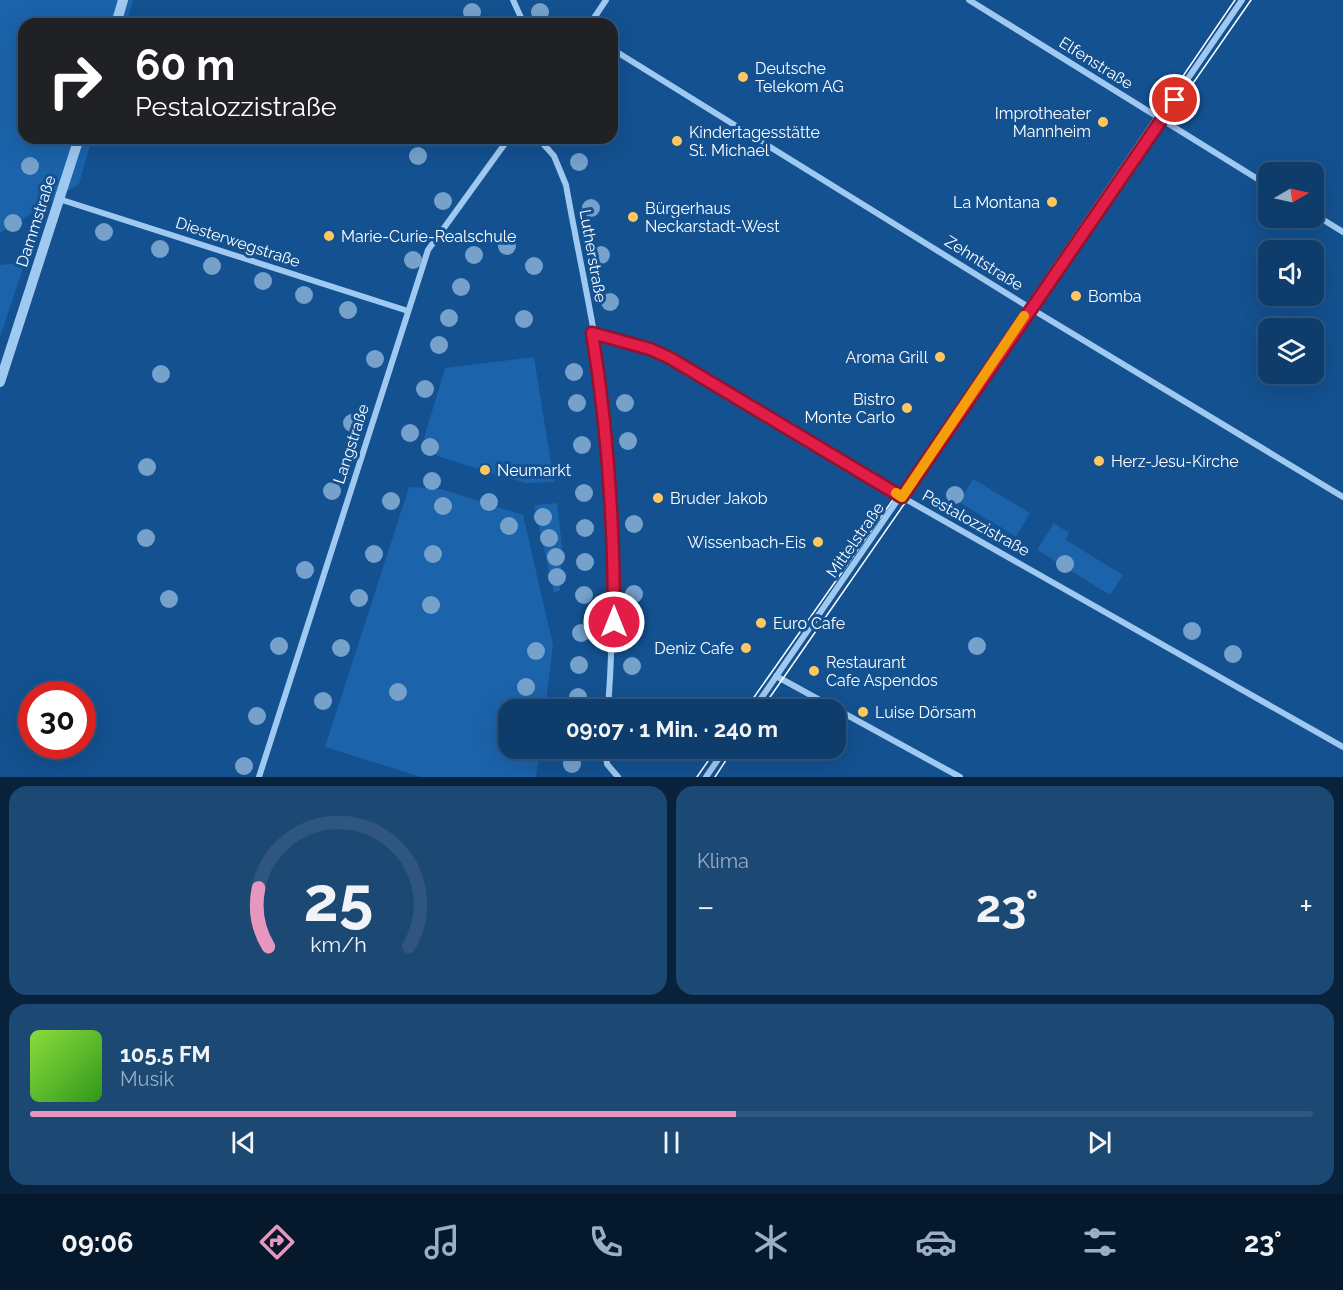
<!DOCTYPE html>
<html lang="de">
<head>
<meta charset="utf-8">
<style>
  body { margin:0; font-family:Raleway,sans-serif; background:#1c4874; color:#f1f3f6; height:100vh; display:flex; flex-direction:column; font-size:22px; white-space:nowrap }
  * { box-sizing:border-box; margin:0 }
  p { font-size:20px; color:#9baec2 }
  .icon { flex:none; width:33px; height:33px; fill:none; stroke:currentColor; stroke-width:2; stroke-linecap:round; stroke-linejoin:round }
  .map { position:relative; height:777px; overflow:hidden }
  .side { display:flex; flex-direction:column; gap:9px; padding:9px; background:#08223b; flex:1 }
  .side>* { flex:none }
  .hud { position:absolute; left:18px; top:18px; width:600px; height:126px; border-radius:18px; box-shadow:0 6px 24px #0002,0 0 0 2px #2e567f; background:#202124; color:#fff; overflow:hidden }
  .needle { width:39px; rotate:81deg }
  .controls { position:absolute; left:1258px; top:162px; display:grid; gap:12px }
  .controls a { display:grid; place-items:center; width:66px; height:66px; border-radius:12px; background:#0e3d6c; box-shadow:0 6px 24px #0002,0 0 0 2px #2e567f; font-size:30px }
  .speed { position:absolute; left:18px; top:681px; display:flex; gap:12px; font-size:30px; font-weight:700; text-align:center }
  .speed>* { display:grid; place-content:center; width:78px; height:78px; border-radius:50%; background:#0e3d6c; box-shadow:0 6px 24px #0002,0 0 0 2px #2e567f; line-height:1 }
  .speed .limit { border:9px solid #d22; background:#fff; color:#111 }
  .pin { position:absolute; display:grid; place-items:center; width:51px; height:51px; color:#fff; margin:-26px; border:3px solid #fff; border-radius:50%; box-shadow:0 2px 6px #0007 }
  .me { position:absolute; width:66px; margin:-33px; rotate:0deg; stroke-linejoin:round; filter:drop-shadow(0 0 4px #0008) }
  .turn { display:flex; align-items:center; gap:21px; height:126px; padding:0 18px; font-size:27px }
  .turn .icon { width:78px; height:78px; stroke-width:2.5 }
  .turn b { display:block; font-size:42px; line-height:51px }
  .big { font-size:45px; font-weight:700; line-height:1.1 }
  .side .widget { flex:1; display:flex; flex-direction:column; justify-content:center; gap:9px; min-width:0; padding:0 21px; border-radius:18px; background:#1c4874 }
  .side .dial { align-items:center; gap:0 }
  .dial svg { height:156px; overflow:visible; fill:none; stroke:#2e567f; stroke-width:7; stroke-linecap:round; text-anchor:middle }
  .dial text { fill:#f1f3f6; stroke:none }
  .song { display:flex; align-items:center; gap:18px }
  .cover { width:72px; height:72px; border-radius:9px; background:linear-gradient(135deg,hsl(90 70% 55%),hsl(110 70% 35%)) }
  .played { height:6px; border-radius:3px; background:linear-gradient(90deg,#e797bd 55%,#2e567f 55%) }
  .keys { display:flex; justify-content:space-around; direction:ltr }
  .heat { display:flex; justify-content:space-between; align-items:center; font-size:33px; direction:ltr }
  .side .tiles { flex:1; display:grid; gap:9px; grid-template-columns:1fr 1fr }
  .widget:last-child { grid-column:span 2 }
  .trip { position:absolute; left:498px; top:699px; width:348px; height:60px; border-radius:18px; background:#0e3d6c; box-shadow:0 6px 24px #0002,0 0 0 2px #2e567f; font-weight:700; line-height:60px; text-align:center }
  .tabs { display:flex; height:96px; justify-content:space-around; align-items:center; background:#06182b; color:#9baec2 }
  .tabs .icon { width:42px; height:42px }
  .tabs .current { color:#e797bd }
  .tabs b { font-size:27px; color:#f1f3f6 }
  .map>svg:first-child { display:block }
  .green { fill:#1b63aa }
  .lines { fill:none; stroke-linecap:round; stroke-linejoin:round }
  .minor { stroke:#9fc9f1; stroke-width:6 }
  .tertiary { stroke:#9fc9f1; stroke-width:10 }
  .tram { stroke:#fff; stroke-width:1.5 }
  .tree { fill:#75a1cb }
  .route-casing { stroke:#92132f; stroke-width:15 }
  .route { stroke:#e11d48; stroke-width:10 }
  .slow { stroke:#f59e0b; stroke-width:10 }
  .poi-dot { fill:#ffc85f; stroke:#135190; stroke-width:2 }
  .labels { text-anchor:middle; dominant-baseline:central; stroke-width:6; stroke-linejoin:round; paint-order:stroke }
  .street-label { font-size:16px; fill:#fff; stroke:#135190 }
  .poi-label { font-size:16px; fill:#fff; stroke:#135190; text-anchor:start }
</style>
</head>
<body>
<div class="map">
<svg width="1343" height="777" viewBox="0 0 1343 777">
  <rect width="100%" height="100%" fill="#135190"/>
  <path class="green" d="M 0,0 L 133,0 L 126,24 L 24,24 L 24,138 L 92,138 L 79,184 L 0,233 Z
    M 25,262 L 0,337 L 0,265 Z
    M 534,357 L 554,482 L 525,483 L 437,456 L 424,438 L 445,368 Z
    M 973,479 L 1030,513 L 1016,537 L 959,502 Z
    M 409,487 L 441,489 L 523,515 L 553,645 L 545,709 L 508,710 L 508,748 L 540,749 L 536,777 L 421,777 L 325,747 Z
    M 557,503 L 562,546 L 560,590 L 554,593 L 534,505 Z
    M 1054,523 L 1069,533 L 1066,540 L 1123,575 L 1110,595 L 1037,550 Z"/>
  <g class="lines">
    <path class="minor" d="M 513,0 L 524,24
      M 969,0 L 1269,186
      M 590,24 L 606,0
      M 612,49 L 1030,308 L 1343,497
      M 538,138 L 554,156 L 566,185 C 579,259 597,334 605,409 C 615,510 615,609 608,710
      M 59,199 L 408,311
      M 1314,214 L 1343,232
      M 592,333 L 650,349 L 671,358 L 902,497 L 1343,747
      M 776,676 L 960,777
      M 753,710 L 1242,0
      M 605,748 L 607,764 L 618,777
      M 259,777 L 428,250 L 509,138
      M 706,777 L 726,748"/>
    <path class="tertiary" d="M 116,24 L 123,0
      M 0,382 L 79,138"/>
    <path class="tram" d="M 745,710 L 897,494 L 1235,0
      M 761,710 L 907,500 L 1035,310 L 1251,0
      M 697,777 L 717,748
      M 715,777 L 734,748"/>
  </g>
  <g class="tree">
    <circle cx="472" cy="12" r="9"/>
    <circle cx="540" cy="12" r="9"/>
    <circle cx="418" cy="156" r="9"/>
    <circle cx="579" cy="162" r="9"/>
    <circle cx="30" cy="166" r="9"/>
    <circle cx="443" cy="201" r="9"/>
    <circle cx="591" cy="208" r="9"/>
    <circle cx="13" cy="223" r="9"/>
    <circle cx="104" cy="232" r="9"/>
    <circle cx="507" cy="246" r="9"/>
    <circle cx="160" cy="249" r="9"/>
    <circle cx="474" cy="255" r="9"/>
    <circle cx="601" cy="255" r="9"/>
    <circle cx="413" cy="260" r="9"/>
    <circle cx="212" cy="266" r="9"/>
    <circle cx="534" cy="266" r="9"/>
    <circle cx="263" cy="281" r="9"/>
    <circle cx="461" cy="287" r="9"/>
    <circle cx="304" cy="295" r="9"/>
    <circle cx="610" cy="302" r="9"/>
    <circle cx="348" cy="310" r="9"/>
    <circle cx="449" cy="318" r="9"/>
    <circle cx="524" cy="319" r="9"/>
    <circle cx="439" cy="345" r="9"/>
    <circle cx="375" cy="359" r="9"/>
    <circle cx="574" cy="372" r="9"/>
    <circle cx="161" cy="374" r="9"/>
    <circle cx="425" cy="389" r="9"/>
    <circle cx="577" cy="403" r="9"/>
    <circle cx="625" cy="403" r="9"/>
    <circle cx="352" cy="423" r="9"/>
    <circle cx="410" cy="433" r="9"/>
    <circle cx="628" cy="441" r="9"/>
    <circle cx="582" cy="445" r="9"/>
    <circle cx="430" cy="447" r="9"/>
    <circle cx="147" cy="467" r="9"/>
    <circle cx="432" cy="481" r="9"/>
    <circle cx="332" cy="491" r="9"/>
    <circle cx="584" cy="493" r="9"/>
    <circle cx="955" cy="495" r="9"/>
    <circle cx="391" cy="501" r="9"/>
    <circle cx="489" cy="502" r="9"/>
    <circle cx="443" cy="506" r="9"/>
    <circle cx="543" cy="517" r="9"/>
    <circle cx="634" cy="524" r="9"/>
    <circle cx="509" cy="526" r="9"/>
    <circle cx="585" cy="528" r="9"/>
    <circle cx="146" cy="538" r="9"/>
    <circle cx="549" cy="538" r="9"/>
    <circle cx="374" cy="554" r="9"/>
    <circle cx="433" cy="554" r="9"/>
    <circle cx="556" cy="557" r="9"/>
    <circle cx="585" cy="562" r="9"/>
    <circle cx="1065" cy="564" r="9"/>
    <circle cx="305" cy="570" r="9"/>
    <circle cx="557" cy="577" r="9"/>
    <circle cx="634" cy="594" r="9"/>
    <circle cx="584" cy="595" r="9"/>
    <circle cx="359" cy="598" r="9"/>
    <circle cx="169" cy="599" r="9"/>
    <circle cx="431" cy="605" r="9"/>
    <circle cx="1192" cy="631" r="9"/>
    <circle cx="581" cy="633" r="9"/>
    <circle cx="279" cy="646" r="9"/>
    <circle cx="977" cy="646" r="9"/>
    <circle cx="341" cy="648" r="9"/>
    <circle cx="536" cy="651" r="9"/>
    <circle cx="1233" cy="654" r="9"/>
    <circle cx="579" cy="665" r="9"/>
    <circle cx="632" cy="666" r="9"/>
    <circle cx="526" cy="687" r="9"/>
    <circle cx="398" cy="692" r="9"/>
    <circle cx="578" cy="697" r="9"/>
    <circle cx="323" cy="701" r="9"/>
    <circle cx="257" cy="716" r="9"/>
    <circle cx="572" cy="764" r="9"/>
    <circle cx="244" cy="766" r="9"/>
  </g>
  <g class="lines">
    <defs>
      <path id="route" d="M 614,622 C 614,524 608,429 592,333 L 650,349 L 670,358 L 902,497 L 1175,100"/>
    </defs>
    <use href="#route" class="route-casing"/>
    <use href="#route" class="route"/>
    <path class="slow" d="M 896,493 L 902,497 L 1024,316"/>
  </g>
  <g class="poi-dot">
    <circle cx="743" cy="77" r="6"/>
    <circle cx="1103" cy="122" r="6"/>
    <circle cx="677" cy="141" r="6"/>
    <circle cx="1052" cy="202" r="6"/>
    <circle cx="633" cy="217" r="6"/>
    <circle cx="329" cy="236" r="6"/>
    <circle cx="1076" cy="296" r="6"/>
    <circle cx="940" cy="357" r="6"/>
    <circle cx="907" cy="408" r="6"/>
    <circle cx="1099" cy="461" r="6"/>
    <circle cx="485" cy="470" r="6"/>
    <circle cx="658" cy="498" r="6"/>
    <circle cx="818" cy="542" r="6"/>
    <circle cx="761" cy="623" r="6"/>
    <circle cx="746" cy="648" r="6"/>
    <circle cx="814" cy="671" r="6"/>
    <circle cx="863" cy="712" r="6"/>
  </g>
  <g class="labels">
    <g class="street-label">
      <text transform="translate(1096 63) rotate(32)">Elfenstraße</text>
      <text transform="translate(36 221) rotate(-72)">Dammstraße</text>
      <text transform="translate(238 242) rotate(18)">Diesterwegstraße</text>
      <text transform="translate(593 256) rotate(80)">Lutherstraße</text>
      <text transform="translate(984 263) rotate(32)">Zehntstraße</text>
      <text transform="translate(351 444) rotate(-72)">Langstraße</text>
      <text transform="translate(976 523) rotate(29)">Pestalozzistraße</text>
      <text transform="translate(855 540) rotate(-55)">Mittelstraße</text>
    </g>
    <g class="poi-label">
      <text x="755" y="68">Deutsche<tspan x="755" dy="18">Telekom AG</tspan></text>
      <text x="1091" y="113" text-anchor="end">Improtheater<tspan x="1091" dy="18">Mannheim</tspan></text>
      <text x="689" y="132">Kindertagesstätte<tspan x="689" dy="18">St. Michael</tspan></text>
      <text x="1040" y="202" text-anchor="end">La Montana</text>
      <text x="645" y="208">Bürgerhaus<tspan x="645" dy="18">Neckarstadt-West</tspan></text>
      <text x="341" y="236">Marie-Curie-Realschule</text>
      <text x="1088" y="296">Bomba</text>
      <text x="928" y="357" text-anchor="end">Aroma Grill</text>
      <text x="895" y="399" text-anchor="end">Bistro<tspan x="895" dy="18">Monte Carlo</tspan></text>
      <text x="1111" y="461">Herz-Jesu-Kirche</text>
      <text x="497" y="470">Neumarkt</text>
      <text x="670" y="498">Bruder Jakob</text>
      <text x="806" y="542" text-anchor="end">Wissenbach-Eis</text>
      <text x="773" y="623">Euro Cafe</text>
      <text x="734" y="648" text-anchor="end">Deniz Cafe</text>
      <text x="826" y="662">Restaurant<tspan x="826" dy="18">Cafe Aspendos</tspan></text>
      <text x="875" y="712">Luise Dörsam</text>
    </g>
  </g>
</svg>
<div class="controls">
<a><svg class="needle" viewBox="-14 -14 28 28"><path d="M0-13l5 13h-10z" fill="#e53935"/><path d="M0 13l5-13h-10z" fill="#9baec2"/></svg></a>
<a><svg class="icon" aria-label="sound" viewBox="0 0 24 24"><path d="M4 9h4l5-4v14l-5-4H4zM17 9q2 3 0 6"/></svg></a>
<a><svg class="icon" aria-label="layers" viewBox="0 0 24 24"><path d="M12 4l9 5-9 5-9-5zM3 14l9 5 9-5"/></svg></a>
</div>
<div class="speed"><div class="limit">30</div></div>
<div class="pin" style="left:1175px;top:100px;background:#d93025"><svg class="icon" aria-label="arrive" viewBox="0 0 24 24"><path d="M6 21V4h12l-3 4 3 4H6"/></svg></div>
<svg class="me" style="left:614px;top:622px" viewBox="-20 -20 40 40"><circle r="17" fill="#e11d48" stroke="#fff" stroke-width="3"/><path d="M0-11L8 9 0 5-8 9z" fill="#fff"/></svg>
<div class="trip">09:07 · 1 Min. · 240 m</div>
<div class="hud">
<div class="turn"><svg class="icon" aria-label="right" viewBox="0 0 24 24"><path d="M7 20v-9h11M14 6l5 5-5 5"/></svg><div><b>60 m</b>Pestalozzistraße</div></div>
</div>
</div>
<section class="side">
<div class="tiles">
<div class="widget dial"><svg viewBox="0 0 100 80">
<path d="M14 69A42 42 0 1 1 86 69"/>
<path d="M14 69A42 42 0 0 1 9 39" stroke="#e797bd"/>
<text x="50" y="56" font-size="32" font-weight="700">25</text>
<text x="50" y="72" font-size="11">km/h</text>
</svg></div>
<div class="widget"><p>Klima</p>
<div class="heat"><a>−</a><b class="big">23°</b><a>+</a></div>
</div>
<div class="widget">
<div class="song"><i class="cover"></i><div><b>105.5 FM</b><p>Musik</p></div></div>
<div class="played"></div>
<div class="keys"><svg class="icon" aria-label="previous" viewBox="0 0 24 24"><path d="M18 5L8 12l10 7zM5 5v14"/></svg><svg class="icon" aria-label="pause" viewBox="0 0 24 24"><path d="M8 5v14M16 5v14"/></svg><svg class="icon" aria-label="next" viewBox="0 0 24 24"><path d="M6 5l10 7-10 7zM19 5v14"/></svg></div>
</div>
</div>
</section>
<nav class="tabs">
<b>09:06</b>
<svg class="icon current" aria-label="directions" viewBox="0 0 24 24"><path d="M12 3l9 9-9 9-9-9zM9 14v-3h6M13 9l2 2-2 2"/></svg>
<svg class="icon" aria-label="music" viewBox="0 0 24 24"><path d="M9 18V5l10-2v13"/><circle cx="6" cy="18" r="3"/><circle cx="16" cy="16" r="3"/></svg>
<svg class="icon" aria-label="phone" viewBox="0 0 24 24"><path d="M5 4h4l2 5-3 2q2 4 5 5l2-3 5 2v4C11 20 4 13 5 4z"/></svg>
<svg class="icon" aria-label="climate" viewBox="0 0 24 24"><path d="M12 3v18M4 7l16 10M4 17L20 7"/></svg>
<svg class="icon" aria-label="car" viewBox="0 0 24 24"><path d="M5 17H2v-5l4-1 3-4h7l3 4 3 1v5h-3M9 17h6M6 11h13"/><circle cx="7" cy="17" r="2"/><circle cx="17" cy="17" r="2"/></svg>
<svg class="icon" aria-label="filters" viewBox="0 0 24 24"><path d="M4 7h16M4 17h16"/><circle cx="9" cy="7" r="2"/><circle cx="15" cy="17" r="2"/></svg>
<b>23°</b>
</nav>
</body>
</html>
